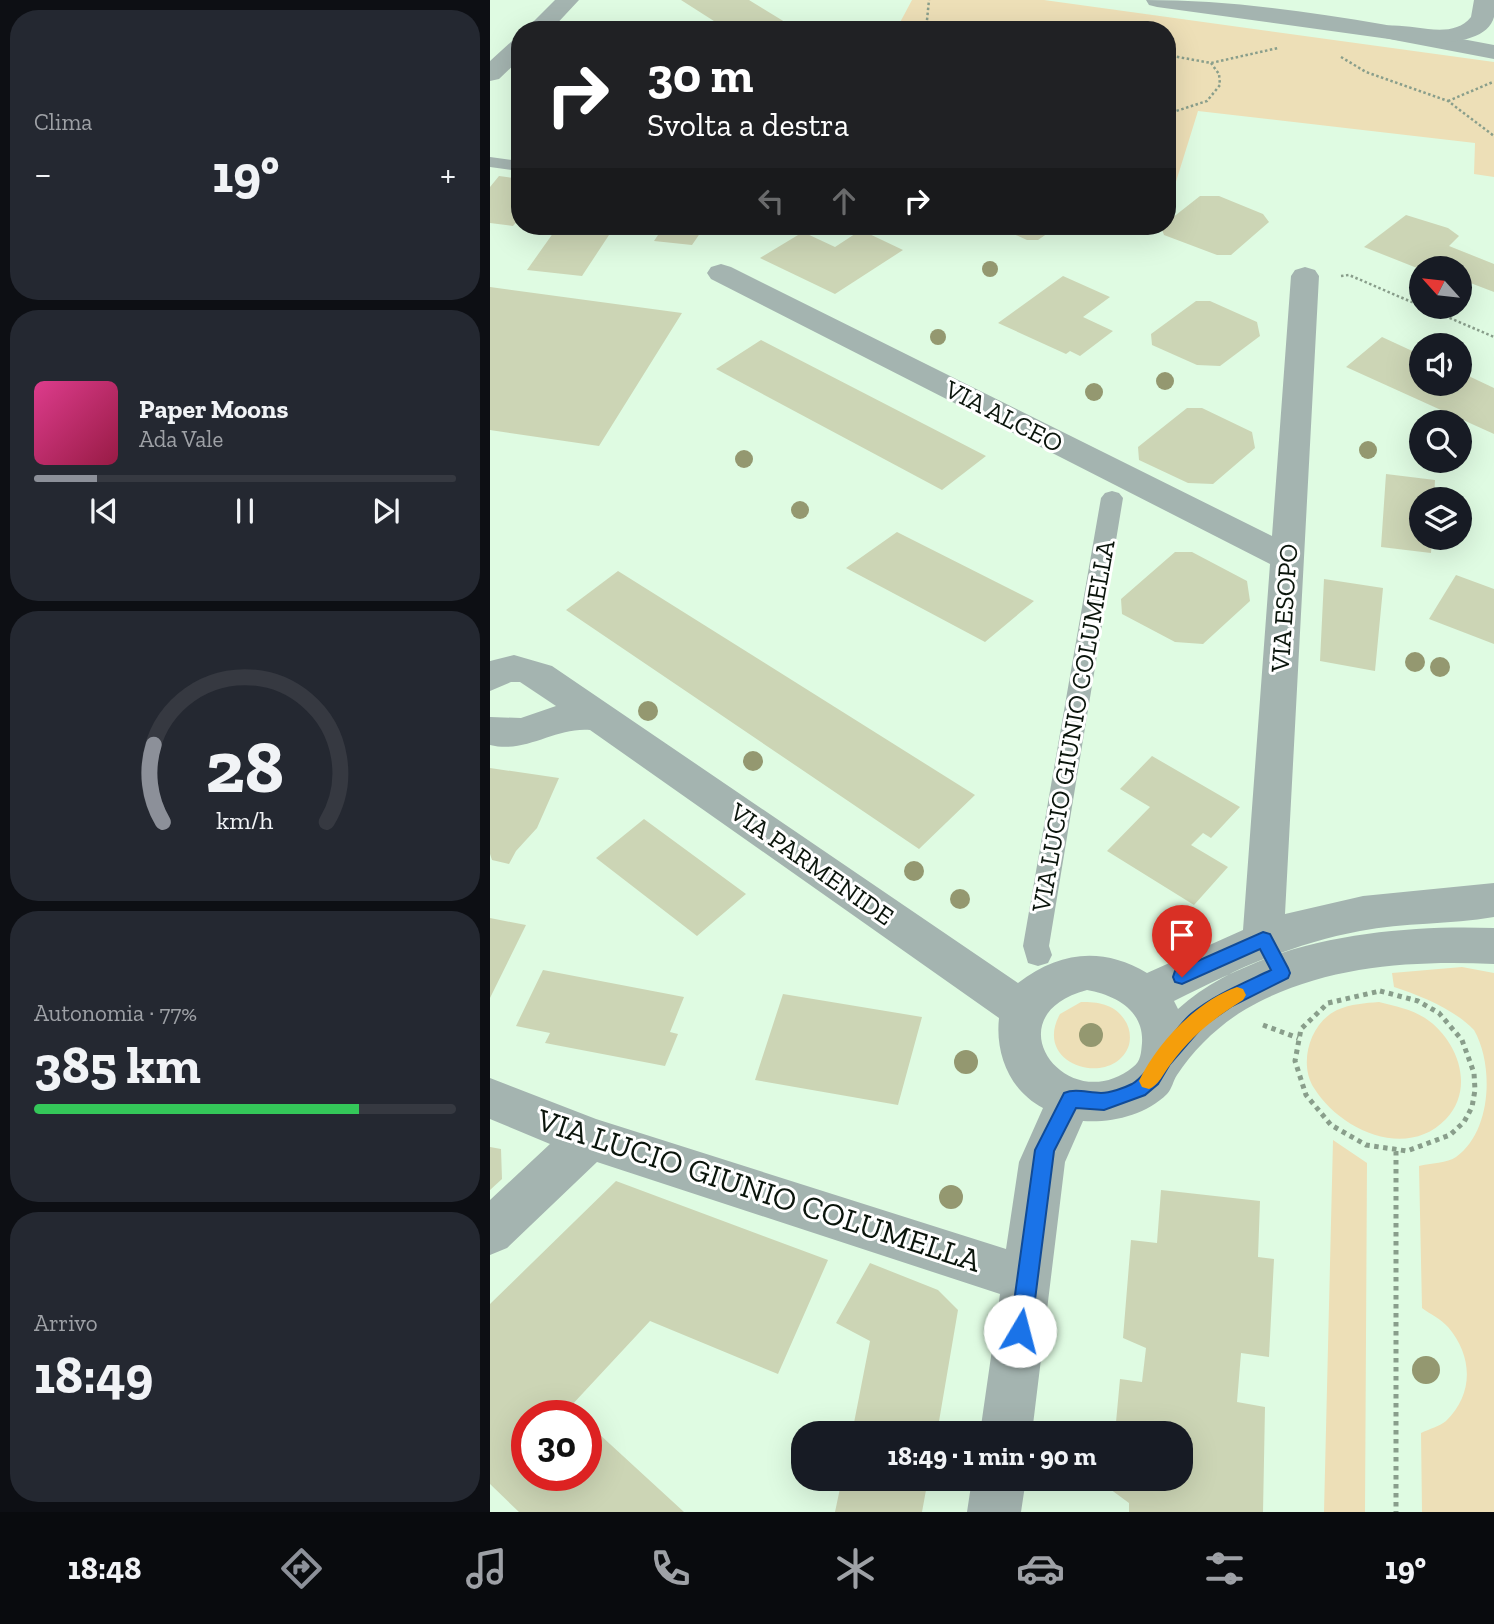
<!DOCTYPE html>
<html lang="it">
<head>
<meta charset="utf-8">
<style>
  body { margin:0; font-family:"Zilla Slab",serif; background:#242831; color:#f1f3f6; height:100vh; display:flex; flex-direction:column; font-size:26px; white-space:nowrap }
  * { box-sizing:border-box; margin:0 }
  p { font-size:23px; color:#9ea1a6 }
  .icon { flex:none; width:38px; height:38px; fill:none; stroke:currentColor; stroke-width:2; stroke-linecap:round; stroke-linejoin:round }
  .map { position:relative; flex:1; overflow:hidden }
  .sheet { display:flex; flex-direction:column; gap:10px; padding:10px; background:#0d0f14; width:490px }
  .sheet>* { flex:none }
  .top-card { position:absolute; left:21px; top:21px; width:665px; height:214px; border-radius:28px; box-shadow:0 7px 28px #0002; background:#202124; color:#fff; overflow:hidden }
  .needle { width:46px; rotate:297deg }
  .controls { position:absolute; left:919px; top:256px; display:grid; gap:14px }
  .controls a { display:grid; place-items:center; width:63px; height:63px; border-radius:50%; background:#171b24; box-shadow:0 7px 28px #0002; font-size:35px }
  .speed { position:absolute; left:21px; top:1400px; display:flex; gap:14px; font-size:35px; font-weight:700; text-align:center }
  .speed>* { display:grid; place-content:center; width:91px; height:91px; border-radius:50%; background:#171b24; box-shadow:0 7px 28px #0002; line-height:1 }
  .speed .limit { border:10px solid #d22; background:#fff; color:#111 }
  .pin { position:absolute; display:grid; place-items:center; width:60px; height:60px; color:#fff; margin:-72px -30px; border-radius:50% 50% 50% 0; rotate:-45deg; box-shadow:0 0 7px #0007 }
  .pin .icon { rotate:45deg }
  .me { position:absolute; width:77px; margin:-38px; rotate:8deg; stroke-linejoin:round; filter:drop-shadow(0 0 5px #0008) }
  .turn { display:flex; align-items:center; gap:24px; height:147px; padding:0 21px; font-size:32px }
  .turn .icon { width:91px; height:91px; stroke-width:2.5 }
  .turn b { display:block; font-size:49px; line-height:60px }
  .lanes { display:flex; align-items:center; height:66px; padding:0 21px; background:#0003; justify-content:center; gap:35px; direction:ltr }
  .lanes .off { opacity:.35 }
  .big { font-size:52px; font-weight:700; line-height:1.1 }
  .sheet .widget { flex:1; display:flex; flex-direction:column; justify-content:center; gap:10px; min-width:0; padding:0 24px; border-radius:28px; background:#242831 }
  .sheet .dial { align-items:center; gap:0 }
  .dial svg { height:182px; overflow:visible; fill:none; stroke:#363941; stroke-width:7; stroke-linecap:round; text-anchor:middle }
  .dial text { fill:#f1f3f6; stroke:none }
  .song { display:flex; align-items:center; gap:21px }
  .cover { width:84px; height:84px; border-radius:10px; background:linear-gradient(135deg,hsl(330 70% 55%),hsl(340 70% 35%)) }
  .played { height:7px; border-radius:4px; background:linear-gradient(90deg,#8c9099 15%,#363941 15%) }
  .keys { display:flex; justify-content:space-around; direction:ltr }
  .heat { display:flex; justify-content:space-between; align-items:center; font-size:38px; direction:ltr }
  .charge { height:10px; border-radius:5px; background:linear-gradient(90deg,#34c759 77%,#363941 0) }
  .trip { position:absolute; left:301px; top:1421px; width:402px; height:70px; border-radius:28px; background:#171b24; box-shadow:0 7px 28px #0002; font-weight:700; line-height:70px; text-align:center }
  .dock { display:flex; height:112px; justify-content:space-around; align-items:center; background:#090b0e; color:#9ea1a6 }
  .dock .icon { width:49px; height:49px }
  .dock .on { color:#8c9099 }
  .dock b { font-size:32px; color:#f1f3f6 }
  main { display:flex; flex:1; min-height:0 }
  .map>svg:first-child { display:block }
  .green { fill:#eddfb7 }
  .building { fill:#ccd5b5 }
  .lines { fill:none; stroke-linecap:round; stroke-linejoin:round }
  .path-far1 { stroke:#899e8b; stroke-width:2.5; stroke-dasharray:2.5 2.5; stroke-linecap:butt }
  .path { stroke:#899e8b; stroke-width:5; stroke-dasharray:4.5 4.5; stroke-linecap:butt }
  .service { fill:#a4b4b0; fill-rule:evenodd }
  .minor { fill:#a4b4b0; fill-rule:evenodd }
  .tertiary { fill:#a4b4b0; fill-rule:evenodd }
  .tree { fill:#949870 }
  .route { fill:#1a73e8; stroke:#114b97; stroke-width:2 }
  .slow { fill:#f59e0b }
  .labels { text-anchor:middle; dominant-baseline:central; stroke-width:6; stroke-linejoin:round; paint-order:stroke }
  .street-label { font-size:26px; fill:#0b150c; stroke:#fff }
  .near-street-label { font-size:32px; fill:#0b150c; stroke:#fff }
</style>
</head>
<body>
<main>
<section class="sheet">
<div class="widget"><p>Clima</p>
<div class="heat"><a>−</a><b class="big">19°</b><a>+</a></div>
</div>
<div class="widget">
<div class="song"><i class="cover"></i><div><b>Paper Moons</b><p>Ada Vale</p></div></div>
<div class="played"></div>
<div class="keys"><svg class="icon" aria-label="previous" viewBox="0 0 24 24"><path d="M18 5L8 12l10 7zM5 5v14"/></svg><svg class="icon" aria-label="pause" viewBox="0 0 24 24"><path d="M8 5v14M16 5v14"/></svg><svg class="icon" aria-label="next" viewBox="0 0 24 24"><path d="M6 5l10 7-10 7zM19 5v14"/></svg></div>
</div>
<div class="widget dial"><svg viewBox="0 0 100 80">
<path d="M14 69A42 42 0 1 1 86 69"/>
<path d="M14 69A42 42 0 0 1 10 35" stroke="#8c9099"/>
<text x="50" y="56" font-size="32" font-weight="700">28</text>
<text x="50" y="72" font-size="11">km/h</text>
</svg></div>
<div class="widget"><p>Autonomia · 77%</p><b class="big">385 km</b><div class="charge"></div></div>
<div class="widget"><p>Arrivo</p><b class="big">18:49</b></div>
</section>
<div class="map">
<svg width="1004" height="1512" viewBox="0 0 1004 1512">
  <rect width="100%" height="100%" fill="#dffbe2"/>
  <path class="green" d="M 422,0 L 554,0 L 1004,62 L 1004,177 L 984,174 L 985,143 L 708,111 L 684,188 L 677,187 L 677,30 L 406,30 Z
    M 972,967 L 1004,973 L 1004,1512 L 932,1512 L 931,1433 C 939,1429 950,1426 956,1421 C 984,1394 983,1356 958,1327 C 951,1319 940,1314 932,1308 L 929,1166 C 940,1163 958,1163 966,1157 C 1002,1131 1004,1065 984,1030 C 964,1009 931,996 904,987 L 902,973 Z
    M 591,1002 C 608,1002 624,1004 634,1019 C 640,1027 641,1037 639,1045 C 624,1089 541,1066 570,1014 Z
    M 889,1002 C 905,1006 921,1009 935,1018 C 967,1039 986,1087 956,1119 C 916,1161 849,1129 824,1088 C 808,1063 820,1023 847,1010 C 861,1004 875,1003 889,1002 Z
    M 843,1140 L 877,1163 L 875,1512 L 834,1512 Z"/>
  <path class="building" d="M 191,0 L 259,0 L 308,30 L 238,30 Z
    M 9,176 L 30,179 L 30,218 L 23,226 L 0,223 L 0,187 Z
    M 710,196 L 729,196 L 773,214 L 779,222 L 741,255 L 727,255 L 674,235 L 671,227 L 677,226 L 677,222 Z
    M 916,215 L 958,228 L 969,236 L 959,246 L 1004,264 L 1004,292 L 970,279 L 970,268 L 941,268 L 932,264 L 927,268 L 874,247 Z
    M 174,226 L 215,226 L 202,245 L 164,241 Z
    M 506,226 L 568,226 L 548,240 L 537,240 Z
    M 66,229 L 119,235 L 92,276 L 37,270 Z
    M 371,230 L 413,250 L 345,294 L 270,258 L 313,232 L 345,247 Z
    M 573,276 L 620,297 L 593,317 L 623,331 L 590,356 L 580,351 L 576,354 L 508,323 Z
    M 0,287 L 192,313 L 109,446 L 0,430 Z
    M 706,301 L 720,301 L 767,322 L 770,336 L 730,366 L 707,365 L 662,345 L 661,334 Z
    M 892,337 L 931,355 L 931,383 L 970,383 L 970,372 L 1004,388 L 1004,434 L 856,367 Z
    M 271,340 L 496,456 L 452,490 L 226,369 Z
    M 697,408 L 712,408 L 762,432 L 765,448 L 723,484 L 698,483 L 649,460 L 648,447 Z
    M 896,474 L 945,480 L 944,499 L 931,499 L 931,537 L 942,537 L 941,553 L 891,547 Z
    M 407,532 L 544,601 L 495,642 L 356,568 Z
    M 685,552 L 702,552 L 757,581 L 760,601 L 713,644 L 685,642 L 632,614 L 631,599 Z
    M 128,571 L 485,795 L 429,849 L 76,610 Z
    M 966,575 L 1004,589 L 1004,644 L 939,619 Z
    M 834,579 L 893,588 L 885,671 L 830,661 Z
    M 662,756 L 750,807 L 721,838 L 713,833 L 701,845 L 738,867 L 704,905 L 617,851 L 660,807 L 630,789 Z
    M 0,768 L 69,778 L 47,828 L 26,851 L 19,864 L 2,860 L 0,854 Z
    M 154,819 L 256,894 L 207,936 L 106,858 Z
    M 0,918 L 36,925 L 0,998 Z
    M 53,970 L 194,997 L 180,1032 L 188,1034 L 175,1066 L 55,1043 L 60,1033 L 26,1026 Z
    M 293,994 L 432,1017 L 408,1105 L 265,1080 Z
    M 0,1147 L 11,1149 L 12,1179 L 0,1190 Z
    M 126,1181 L 338,1260 L 288,1374 L 160,1321 L 80,1407 L 90,1416 L 37,1416 L 37,1475 L 96,1475 L 96,1422 L 194,1512 L 29,1512 L 0,1484 L 0,1304 Z
    M 671,1190 L 770,1201 L 768,1257 L 784,1259 L 779,1357 L 751,1353 L 747,1402 L 775,1407 L 773,1512 L 639,1512 L 639,1503 L 620,1489 L 621,1479 L 691,1479 L 691,1433 L 625,1433 L 630,1379 L 652,1382 L 656,1348 L 633,1338 L 641,1240 L 667,1243 Z
    M 380,1263 L 448,1290 L 468,1310 L 447,1433 L 362,1433 L 380,1341 L 346,1323 Z
    M 352,1479 L 438,1479 L 432,1512 L 345,1512 Z"/>
  <g class="lines">
    <path class="path-far1" d="M 436,30 L 439,0
      M 677,55 L 721,63 L 788,48
      M 851,57 L 876,72 L 958,101 L 1004,136
      M 958,101 L 1003,82
      M 677,114 L 717,101 L 730,85 L 729,74 L 721,63
      M 851,276 L 859,275 L 931,306
      M 932,306 L 1004,337"/>
    <path class="path" d="M 890,991 L 928,1001 L 949,1013 L 972,1040 L 984,1073 L 985,1090 L 982,1107 L 974,1122 L 960,1135 L 917,1151 L 876,1145 L 841,1125 L 816,1095 L 805,1061 L 811,1029 L 838,1003 Z
      M 773,1025 L 808,1038
      M 906,1151 L 906,1512"/>
    <path class="service" d="M 0,157 L 30,161 L 30,171 L 0,167 Z
      M 622,491 L 629,493 L 633,498 L 559,946 L 562,955 L 558,963 L 548,966 L 538,963 L 533,946 L 611,498 L 615,493 Z"/>
    <path class="minor" d="M 65,0 L 89,0 L 61,30 L 35,30 Z
      M 656,0 C 772,0 889,23 1004,45 L 1004,59 L 899,39 L 667,7 L 659,5 Z
      M 30,39 L 30,59 L 9,79 L 0,81 L 0,61 L 22,41 Z
      M 231,264 L 241,267 L 782,536 L 801,276 L 805,270 L 815,267 L 825,270 L 829,276 L 795,914 L 873,896 L 1004,883 L 1004,917 C 960,925 914,922 870,931 C 801,944 746,970 684,1001 L 688,1009 C 766,939 903,924 1004,928 L 1004,964 C 920,960 830,966 756,1009 C 729,1025 704,1049 687,1075 C 683,1081 682,1089 677,1094 C 656,1115 622,1123 593,1121 L 575,1162 L 542,1433 L 490,1433 L 510,1294 L 107,1162 L 17,1248 L 0,1255 L 0,1200 L 60,1144 L 0,1119 L 0,1078 L 106,1119 L 516,1249 L 529,1162 L 553,1108 C 520,1091 505,1054 509,1018 L 100,730 C 65,727 36,754 0,745 L 0,717 L 31,718 L 66,706 L 30,682 L 21,682 L 0,691 L 0,661 L 24,655 L 62,666 L 528,983 C 569,952 611,946 657,973 L 753,930 L 780,564 L 221,279 L 217,273 L 221,267 ZM 597,990 C 625,995 654,1010 652,1043 C 651,1053 651,1061 643,1067 C 578,1120 499,1016 597,990 Z
      M 482,1479 L 536,1479 L 531,1512 L 477,1512 Z"/>
    <path class="tertiary" d="M 984,0 L 1004,0 C 1004,5 1004,12 1004,17 C 995,52 916,43 891,37 L 887,32 L 891,27 C 918,20 960,43 981,17 Z"/>
  </g>
  <g class="tree">
    <circle cx="500" cy="269" r="8"/>
    <circle cx="448" cy="337" r="8"/>
    <circle cx="675" cy="381" r="9"/>
    <circle cx="604" cy="392" r="9"/>
    <circle cx="878" cy="450" r="9"/>
    <circle cx="254" cy="459" r="9"/>
    <circle cx="310" cy="510" r="9"/>
    <circle cx="925" cy="662" r="10"/>
    <circle cx="950" cy="667" r="10"/>
    <circle cx="158" cy="711" r="10"/>
    <circle cx="263" cy="761" r="10"/>
    <circle cx="424" cy="871" r="10"/>
    <circle cx="470" cy="899" r="10"/>
    <circle cx="601" cy="1035" r="12"/>
    <circle cx="476" cy="1062" r="12"/>
    <circle cx="461" cy="1197" r="12"/>
    <circle cx="936" cy="1370" r="14"/>
  </g>
  <path class="route" d="M 773,932 L 780,934 L 798,968 L 800,973 L 798,978 L 742,1006 L 713,1026 L 680,1064 L 668,1084 L 655,1095 L 614,1110 L 586,1108 L 564,1151 L 541,1331 L 538,1339 L 530,1342 L 523,1339 L 520,1331 L 545,1150 L 574,1093 C 586,1088 598,1093 611,1093 C 620,1093 634,1088 642,1084 C 660,1074 681,1031 701,1014 C 724,995 754,983 781,970 L 770,949 L 692,984 L 685,982 L 683,977 L 685,971 Z"/>
  <path class="slow" d="M 747,987 L 753,989 L 756,995 L 753,1000 C 723,1019 701,1036 680,1065 C 673,1074 669,1085 659,1089 L 652,1087 L 649,1081 C 667,1043 707,1001 747,987 Z"/>
  <g class="labels">
    <g class="street-label">
      <text transform="translate(514 416) rotate(27)">VIA ALCEO</text>
      <text transform="translate(794 608) rotate(-86)">VIA ESOPO</text>
      <text transform="translate(583 726) rotate(-80)">VIA LUCIO GIUNIO COLUMELLA</text>
      <text transform="translate(322 864) rotate(35)">VIA PARMENIDE</text>
    </g>
    <g class="near-street-label">
      <text transform="translate(269 1190) rotate(18)">VIA LUCIO GIUNIO COLUMELLA</text>
    </g>
  </g>
</svg>
<div class="controls">
<a><svg class="needle" viewBox="-14 -14 28 28"><path d="M0-13l5 13h-10z" fill="#e53935"/><path d="M0 13l5-13h-10z" fill="#9ea1a6"/></svg></a>
<a><svg class="icon" aria-label="sound" viewBox="0 0 24 24"><path d="M4 9h4l5-4v14l-5-4H4zM17 9q2 3 0 6"/></svg></a>
<a><svg class="icon" aria-label="search" viewBox="0 0 24 24"><circle cx="10" cy="10" r="6"/><path d="M15 15l6 6"/></svg></a>
<a><svg class="icon" aria-label="layers" viewBox="0 0 24 24"><path d="M12 4l9 5-9 5-9-5zM3 14l9 5 9-5"/></svg></a>
</div>
<div class="speed"><div class="limit">30</div></div>
<div class="pin" style="left:692px;top:977px;background:#d93025"><svg class="icon" aria-label="arrive" viewBox="0 0 24 24"><path d="M6 21V4h12l-3 4 3 4H6"/></svg></div>
<svg class="me" style="left:530px;top:1331px" viewBox="-20 -20 40 40"><circle r="19" fill="#fff"/><path d="M0-13L10 11 0 6-10 11z" fill="#1a73e8"/></svg>
<div class="trip">18:49 · 1 min · 90 m</div>
<div class="top-card">
<div class="turn"><svg class="icon" aria-label="right" viewBox="0 0 24 24"><path d="M7 20v-9h11M14 6l5 5-5 5"/></svg><div><b>30 m</b>Svolta a destra</div></div>
<div class="lanes"><svg class="icon off" aria-label="left" viewBox="0 0 24 24"><path d="M17 20v-9H6M10 6l-5 5 5 5"/></svg><svg class="icon off" aria-label="ahead" viewBox="0 0 24 24"><path d="M12 20V5M6 11l6-6 6 6"/></svg><svg class="icon" aria-label="right" viewBox="0 0 24 24"><path d="M7 20v-9h11M14 6l5 5-5 5"/></svg></div>
</div>
</div>
</main>
<nav class="dock">
<b>18:48</b>
<svg class="icon on" aria-label="directions" viewBox="0 0 24 24"><path d="M12 3l9 9-9 9-9-9zM9 14v-3h6M13 9l2 2-2 2"/></svg>
<svg class="icon" aria-label="music" viewBox="0 0 24 24"><path d="M9 18V5l10-2v13"/><circle cx="6" cy="18" r="3"/><circle cx="16" cy="16" r="3"/></svg>
<svg class="icon" aria-label="phone" viewBox="0 0 24 24"><path d="M5 4h4l2 5-3 2q2 4 5 5l2-3 5 2v4C11 20 4 13 5 4z"/></svg>
<svg class="icon" aria-label="climate" viewBox="0 0 24 24"><path d="M12 3v18M4 7l16 10M4 17L20 7"/></svg>
<svg class="icon" aria-label="car" viewBox="0 0 24 24"><path d="M5 17H2v-5l4-1 3-4h7l3 4 3 1v5h-3M9 17h6M6 11h13"/><circle cx="7" cy="17" r="2"/><circle cx="17" cy="17" r="2"/></svg>
<svg class="icon" aria-label="filters" viewBox="0 0 24 24"><path d="M4 7h16M4 17h16"/><circle cx="9" cy="7" r="2"/><circle cx="15" cy="17" r="2"/></svg>
<b>19°</b>
</nav>
</body>
</html>
